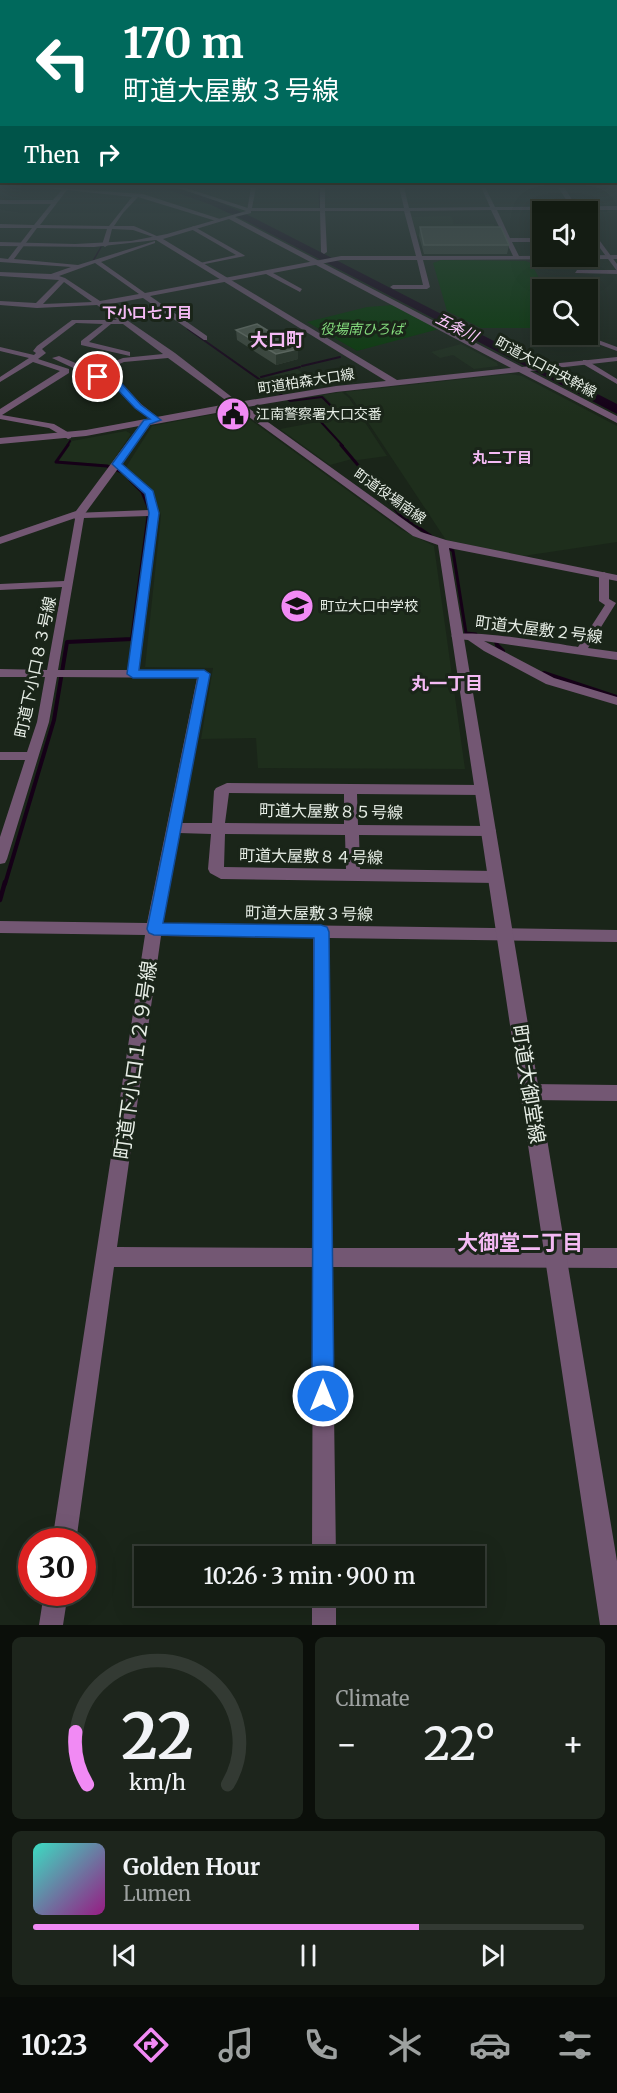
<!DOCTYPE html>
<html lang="en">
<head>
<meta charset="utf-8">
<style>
  body { margin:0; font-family:Merriweather,"Noto Sans JP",serif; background:#1d251c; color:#f1f3f6; height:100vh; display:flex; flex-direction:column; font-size:22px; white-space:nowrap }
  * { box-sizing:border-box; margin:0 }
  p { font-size:20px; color:#9da1a0 }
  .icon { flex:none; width:33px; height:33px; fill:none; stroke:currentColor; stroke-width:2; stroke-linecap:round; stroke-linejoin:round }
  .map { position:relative; height:1625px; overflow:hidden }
  .side { display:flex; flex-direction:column; gap:12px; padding:12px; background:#0b0f0a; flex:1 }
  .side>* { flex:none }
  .guide { position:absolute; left:0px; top:0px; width:618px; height:183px; box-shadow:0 6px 24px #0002,0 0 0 2px #333a33; background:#00695c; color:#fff; overflow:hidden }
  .controls { position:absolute; left:532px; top:201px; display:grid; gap:12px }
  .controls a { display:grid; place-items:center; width:66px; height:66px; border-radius:0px; background:#141c13; box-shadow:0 6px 24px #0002,0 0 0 2px #333a33; font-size:30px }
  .speed { position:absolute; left:18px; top:1528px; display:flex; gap:12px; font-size:30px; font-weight:700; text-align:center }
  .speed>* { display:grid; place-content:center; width:78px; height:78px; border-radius:50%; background:#141c13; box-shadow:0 6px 24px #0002,0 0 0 2px #333a33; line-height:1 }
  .speed .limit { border:9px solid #d22; background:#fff; color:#111 }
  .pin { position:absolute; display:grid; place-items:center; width:51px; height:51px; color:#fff; margin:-26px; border:3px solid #fff; border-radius:50%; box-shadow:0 2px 6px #0007 }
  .me { position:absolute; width:66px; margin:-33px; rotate:0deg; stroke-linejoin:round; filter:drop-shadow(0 0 4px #0008) }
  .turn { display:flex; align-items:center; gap:21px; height:126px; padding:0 24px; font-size:27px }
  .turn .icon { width:78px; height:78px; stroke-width:2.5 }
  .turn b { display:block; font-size:42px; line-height:51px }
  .then { display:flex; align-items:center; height:57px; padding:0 24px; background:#0003; gap:12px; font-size:22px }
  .big { font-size:45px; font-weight:600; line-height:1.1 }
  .side .widget { flex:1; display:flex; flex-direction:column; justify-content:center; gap:9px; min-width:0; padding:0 21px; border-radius:9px; background:#1d251c }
  .side .dial { align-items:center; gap:0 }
  .dial svg { height:156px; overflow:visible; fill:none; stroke:#333a33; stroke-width:7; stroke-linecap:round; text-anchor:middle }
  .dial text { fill:#f1f3f6; stroke:none }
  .song { display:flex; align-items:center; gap:18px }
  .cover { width:72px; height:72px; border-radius:9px; background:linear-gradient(135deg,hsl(170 70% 55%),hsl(310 70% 35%)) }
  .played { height:6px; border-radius:3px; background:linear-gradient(90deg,#f18af4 70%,#333a33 70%) }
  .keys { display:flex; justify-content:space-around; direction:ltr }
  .heat { display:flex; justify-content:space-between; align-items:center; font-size:33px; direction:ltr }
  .side .tiles { flex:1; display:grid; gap:12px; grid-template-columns:1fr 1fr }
  .widget:last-child { grid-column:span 2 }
  .trip { position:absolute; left:134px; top:1546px; width:351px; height:60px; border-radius:0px; background:#141c13; box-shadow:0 6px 24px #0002,0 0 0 2px #333a33; font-weight:600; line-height:60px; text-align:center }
  .tab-bar { display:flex; height:96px; justify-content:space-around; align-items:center; background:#080b08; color:#9da1a0 }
  .tab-bar .icon { width:42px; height:42px }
  .tab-bar .on { color:#f18af4 }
  .tab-bar b { font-size:27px; color:#f1f3f6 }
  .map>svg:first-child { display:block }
  .built { fill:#1e2e1c }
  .green { fill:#033902 }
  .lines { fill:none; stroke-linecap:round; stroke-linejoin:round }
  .stream-far4 { stroke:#150017; stroke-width:1.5 }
  .stream-far3 { stroke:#150017; stroke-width:2 }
  .stream-far2 { stroke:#150017; stroke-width:3 }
  .stream-far1 { stroke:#150017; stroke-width:4 }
  .stream { stroke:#150017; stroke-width:4.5 }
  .river { fill:#150017; fill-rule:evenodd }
  .minor { fill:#735773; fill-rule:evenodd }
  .tertiary { fill:#735773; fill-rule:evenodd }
  .wall { fill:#3d483c }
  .shaded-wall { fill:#273326 }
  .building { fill:#4f5a4e; stroke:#677166; stroke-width:1.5 }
  .route { fill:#1a73e8; stroke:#114b97; stroke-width:1.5 }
  .labels { text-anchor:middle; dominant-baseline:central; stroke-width:6; stroke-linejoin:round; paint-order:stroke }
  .far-park-label { font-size:14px; font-style:italic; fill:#84da7d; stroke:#1a2519 }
  .far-street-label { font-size:14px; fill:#e6ede5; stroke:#1a2519 }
  .far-poi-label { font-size:14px; fill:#e6ede5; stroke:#1a2519; text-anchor:start }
  .far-neighbourhood-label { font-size:15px; font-weight:bold; fill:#f4baf4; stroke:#1a2519 }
  .far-water-label { font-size:15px; font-style:italic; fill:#fec9fe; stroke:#1a2519 }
  .street-label { font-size:16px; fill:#e6ede5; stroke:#1a2519 }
  .far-district-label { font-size:18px; font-weight:bold; fill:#f4baf4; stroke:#1a2519 }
  .neighbourhood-label { font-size:18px; font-weight:bold; fill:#f4baf4; stroke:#1a2519 }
  .near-street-label { font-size:20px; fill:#e6ede5; stroke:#1a2519 }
  .near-neighbourhood-label { font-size:21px; font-weight:bold; fill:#f4baf4; stroke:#1a2519 }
</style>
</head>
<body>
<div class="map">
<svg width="617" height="1625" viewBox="0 0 617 1625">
  <rect width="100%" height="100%" fill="#1a2519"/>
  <path class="built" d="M 451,216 L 454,224 L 494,224 L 499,236 L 417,236 L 412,217 Z
    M 461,344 L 497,363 L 498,366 L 474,369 L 453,355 L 440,358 L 431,352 Z
    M 297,369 L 304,374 L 313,372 L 330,385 L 288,391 L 283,388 L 285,383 L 273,375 Z
    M 511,374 L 522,376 L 617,426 L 617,542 L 523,556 L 446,540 L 352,398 L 345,392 Z
    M 342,392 L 349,398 L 387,456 L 358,460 L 352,459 L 330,465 L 280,429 L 344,417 L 323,395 Z
    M 215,414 L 225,422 L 245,416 L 402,530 L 434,546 L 465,769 L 258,768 L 256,738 L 201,739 L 213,668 L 145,667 L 161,515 L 152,491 L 126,467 L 152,426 Z
    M 126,431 L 131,434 L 110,465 L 59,461 L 72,441 Z"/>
  <path class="green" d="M 441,260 L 526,261 L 531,263 L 539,278 L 577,277 L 585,289 L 543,290 L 543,328 L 481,328 L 447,311 L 433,263 Z
    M 393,305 L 439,329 L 357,351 L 307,322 L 367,307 Z"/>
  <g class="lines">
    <path class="stream-far4" d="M 319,187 L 320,208
      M 97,263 L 93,261 L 101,247"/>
    <path class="stream-far3" d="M 188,329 L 290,401 L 322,397 L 341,416 L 320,421 L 343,446
      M 302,366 L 340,357
      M 261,377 L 300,367
      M 67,446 L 70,441"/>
    <path class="stream-far2" d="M 68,445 L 56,462 L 107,466 L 122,472
      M 341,445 L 400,515 L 431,536
      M 130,480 L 142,492 L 149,509 L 132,636
      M 445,545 L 453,551 L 466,633 L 476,634"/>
    <path class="stream-far1" d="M 495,638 L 497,645 L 503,651
      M 544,673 L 617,697
      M 5,884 L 54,720 L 67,642 L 132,639 L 133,635"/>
    <path class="stream" d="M 0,900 L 5,882"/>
    <path class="river" d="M 160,187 C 192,187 224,204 252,217 L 617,404 L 617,414 L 246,221 L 209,204 Z"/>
    <path class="minor" d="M 43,187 L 143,194 L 220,219 L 220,221 L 216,221 L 138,197 L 123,213 L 114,226 L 134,226 L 159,237 L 159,239 L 133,230 L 112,229 L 108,245 L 105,247 L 102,245 L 107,229 L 37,228 L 14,259 L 78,265 L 155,241 L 155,243 L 101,262 L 145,293 L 341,256 L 416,256 L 404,211 L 325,211 L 327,252 L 324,254 L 321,252 L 320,211 L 247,211 L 251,187 L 256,187 L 252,208 L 320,208 L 320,187 L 325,187 L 325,208 L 404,208 L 399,187 L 404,187 L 409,208 L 490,207 L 481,187 L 485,187 L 495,207 L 617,206 L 617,210 L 497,210 L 510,238 L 543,238 L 543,242 L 512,242 L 519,256 L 617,255 L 617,259 L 423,260 L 430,287 L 427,289 L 393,289 L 390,287 L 393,285 L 423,285 L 417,260 L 341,260 L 273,273 L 302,289 L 300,292 L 266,274 L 150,296 L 207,336 L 207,340 L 204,340 L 143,298 L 105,305 L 175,353 L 242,405 L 235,407 L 168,358 L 124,362 L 98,373 L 122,384 L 141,404 L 161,420 L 154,422 L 135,408 L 116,388 L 52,358 L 59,356 L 92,370 L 123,358 L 163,354 L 123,324 L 111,324 L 89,342 L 130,352 L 130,356 L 81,345 L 81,341 L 103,324 L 76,323 L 42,349 L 46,353 L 38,359 L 69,369 L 69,373 L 2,415 L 54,424 L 71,434 L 71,438 L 68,439 L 49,428 L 0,419 L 0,409 L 60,371 L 33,362 L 0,382 L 0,377 L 29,358 L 0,351 L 0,347 L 34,355 L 36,353 L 33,351 L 37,346 L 72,320 L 117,320 L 97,305 L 37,308 L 0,305 L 0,301 L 36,303 L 59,280 L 0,276 L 0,272 L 51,274 L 71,267 L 0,262 L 0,258 L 8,259 L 32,228 L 0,228 L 0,224 L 34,225 L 51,204 L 0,204 L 0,200 L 53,200 L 62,190 ZM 67,190 L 132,197 L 109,226 L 40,225 ZM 491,210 L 513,256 L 422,256 L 410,211 ZM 95,263 L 139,294 L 100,301 L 65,278 L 59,276 ZM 64,282 L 92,302 L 43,304 Z
      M 193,226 L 244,255 L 245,256 L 200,265 L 200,263 L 236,255 L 191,229 Z
      M 588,237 L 600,239 L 588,241 Z
      M 577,270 L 617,270 L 617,274 L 575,273 Z
      M 571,334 L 582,334 L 617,347 L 617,351 Z
      M 586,360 L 617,379 L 617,384 L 583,364 L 583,360 Z
      M 114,462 L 120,462 L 152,491 L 159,513 L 139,670 L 204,670 L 210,674 L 181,823 L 212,823 L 214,791 L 216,788 L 227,783 L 482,785 L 489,790 L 482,795 L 357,794 L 358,825 L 489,826 L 494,827 L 496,831 L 494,835 L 489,836 L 359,835 L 360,869 L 496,871 L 501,873 L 503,877 L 501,881 L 496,883 L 221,879 L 210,873 L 208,869 L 211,834 L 179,833 L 162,923 L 617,930 L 617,942 L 329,938 L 332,1248 L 617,1248 L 617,1268 L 332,1267 L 336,1557 L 312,1557 L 313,1267 L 114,1267 L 76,1542 L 52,1542 L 145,935 L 0,933 L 0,921 L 147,923 L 197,678 L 57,677 L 49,722 L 7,859 L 5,863 L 0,864 L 0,837 L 25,760 L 0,760 L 0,752 L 27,752 L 37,722 L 45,677 L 0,677 L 0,669 L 47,670 L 62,587 L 0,590 L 0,584 L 64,581 L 75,519 L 72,515 L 74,513 L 149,510 L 145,494 L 114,466 ZM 149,516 L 128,670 L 58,670 L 84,518 ZM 229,793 L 344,794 L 344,824 L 225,823 ZM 225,834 L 345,835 L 346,869 L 224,867 ZM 161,936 L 313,938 L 313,1248 L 117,1247 Z
      M 604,572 L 609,575 L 609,599 L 616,603 L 588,648 L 617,652 L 617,660 L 484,641 L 554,678 L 617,697 L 617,705 L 546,684 L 484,651 L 468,640 L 457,639 L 451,636 C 463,627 558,644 578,647 L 605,605 L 599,601 L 599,575 Z
      M 530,1084 L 617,1085 L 617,1101 L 530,1100 L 524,1098 L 521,1092 L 524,1086 Z
      M 44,1593 L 68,1593 L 63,1625 L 39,1625 Z
      M 312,1596 L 336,1596 L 336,1625 L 312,1625 Z"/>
    <path class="tertiary" d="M 175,187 L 183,187 L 251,209 L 251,213 L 235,217 L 522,367 L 617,357 L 617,361 L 530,371 L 617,416 L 617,423 L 519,372 L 336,392 L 247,407 L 421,532 L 446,540 L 617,575 L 617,581 L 449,548 L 617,1561 L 617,1625 L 600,1625 L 438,545 L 413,536 L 238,409 L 150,425 L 84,515 L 0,544 L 0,537 L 76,511 L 139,426 L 86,436 L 0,444 L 0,438 L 86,430 L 238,402 L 336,386 L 386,381 L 156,240 L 94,247 L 0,246 L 0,242 L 75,244 L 131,241 L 167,234 L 246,211 ZM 229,219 L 511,368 L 397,380 L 163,239 Z
      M 558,187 L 564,187 L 580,212 L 574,212 Z
      M 588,225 L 617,264 L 617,271 L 588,232 Z"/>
  </g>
  <path class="wall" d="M 420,227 L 509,245 L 507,254 L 424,254 L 419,236 Z
    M 236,330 L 298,349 L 298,359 L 276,365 L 237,340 Z"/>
  <path class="shaded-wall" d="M 298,349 L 298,359 L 276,365 L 276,354 Z"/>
  <path class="building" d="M 420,227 L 501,227 L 509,245 L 424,245 Z
    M 257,324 L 298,349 L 276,354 L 236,330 Z"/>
  <linearGradient id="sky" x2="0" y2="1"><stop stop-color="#0e140e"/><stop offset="0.45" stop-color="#384649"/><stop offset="1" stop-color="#384649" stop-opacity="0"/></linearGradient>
  <rect width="617" height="414" fill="url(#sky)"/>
  <path class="route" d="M 98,374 L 122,384 L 141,405 L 161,420 L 150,424 L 122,464 L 153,491 L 159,513 L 139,670 L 204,670 L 210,674 L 163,923 L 321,925 L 327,927 L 329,932 L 334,1396 L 331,1403 L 323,1406 L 316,1403 L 312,1396 L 314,938 L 154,935 L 149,933 L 147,929 L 198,678 L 133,678 L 127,674 L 149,513 L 145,494 L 112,464 L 144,420 L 150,419 L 135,408 L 116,388 L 96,378 L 96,375 Z"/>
  <defs>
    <symbol id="civic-disc" viewBox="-11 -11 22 22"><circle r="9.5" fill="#f18af4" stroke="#1a2519"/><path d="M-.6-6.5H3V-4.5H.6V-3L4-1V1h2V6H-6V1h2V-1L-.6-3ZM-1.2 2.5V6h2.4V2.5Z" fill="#111"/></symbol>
    <symbol id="school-disc" viewBox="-11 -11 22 22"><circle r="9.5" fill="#f18af4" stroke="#1a2519"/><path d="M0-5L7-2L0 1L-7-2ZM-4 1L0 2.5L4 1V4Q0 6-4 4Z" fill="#111"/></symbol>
  </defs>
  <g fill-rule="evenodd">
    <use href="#civic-disc" x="214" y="395" width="38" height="38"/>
    <use href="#school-disc" x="278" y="587" width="38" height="38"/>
  </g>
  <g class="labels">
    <g class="far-park-label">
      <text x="362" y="329">役場南ひろば</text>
    </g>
    <g class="far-street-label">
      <text transform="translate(546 367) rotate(28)">町道大口中央幹線</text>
      <text transform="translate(306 381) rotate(-9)">町道柏森大口線</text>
      <text transform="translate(390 496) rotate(35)">町道役場南線</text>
    </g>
    <g class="far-poi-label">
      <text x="256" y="414">江南警察署大口交番</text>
      <text x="320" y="606">町立大口中学校</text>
    </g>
    <g class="far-neighbourhood-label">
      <text x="147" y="312">下小口七丁目</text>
      <text x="502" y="457">丸二丁目</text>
    </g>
    <g class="far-water-label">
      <text transform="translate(457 327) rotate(27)">五条川</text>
    </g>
    <g class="street-label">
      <text transform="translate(539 629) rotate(7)">町道大屋敷２号線</text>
      <text transform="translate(35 667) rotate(-78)">町道下小口８３号線</text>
      <text transform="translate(331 811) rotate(1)">町道大屋敷８５号線</text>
      <text transform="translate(311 856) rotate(1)">町道大屋敷８４号線</text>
      <text transform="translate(309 913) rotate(1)">町道大屋敷３号線</text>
    </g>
    <g class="far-district-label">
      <text x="277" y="339">大口町</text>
    </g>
    <g class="neighbourhood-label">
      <text x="447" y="683">丸一丁目</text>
    </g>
    <g class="near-street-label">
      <text transform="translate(135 1060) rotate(-82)">町道下小口１２９号線</text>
      <text transform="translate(529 1084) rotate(81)">町道大御堂線</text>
    </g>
    <g class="near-neighbourhood-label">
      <text x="520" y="1242">大御堂二丁目</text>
    </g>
  </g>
</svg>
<div class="controls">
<a><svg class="icon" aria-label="sound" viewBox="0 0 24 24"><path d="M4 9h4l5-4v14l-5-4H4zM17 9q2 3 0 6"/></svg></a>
<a><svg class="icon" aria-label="search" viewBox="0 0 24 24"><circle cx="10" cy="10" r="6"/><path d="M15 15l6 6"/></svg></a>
</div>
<div class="speed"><div class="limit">30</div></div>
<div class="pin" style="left:98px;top:377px;background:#d93025"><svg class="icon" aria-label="arrive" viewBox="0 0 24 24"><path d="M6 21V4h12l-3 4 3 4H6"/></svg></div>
<svg class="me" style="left:323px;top:1396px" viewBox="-20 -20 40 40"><circle r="17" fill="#1a73e8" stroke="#fff" stroke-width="3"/><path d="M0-11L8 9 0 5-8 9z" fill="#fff"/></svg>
<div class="trip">10:26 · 3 min · 900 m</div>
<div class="guide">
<div class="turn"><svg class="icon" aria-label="left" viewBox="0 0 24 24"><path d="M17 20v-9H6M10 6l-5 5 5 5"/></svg><div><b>170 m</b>町道大屋敷３号線</div></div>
<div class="then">Then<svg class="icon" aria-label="right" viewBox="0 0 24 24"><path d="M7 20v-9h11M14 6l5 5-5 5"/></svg></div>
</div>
</div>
<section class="side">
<div class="tiles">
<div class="widget dial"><svg viewBox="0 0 100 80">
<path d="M14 69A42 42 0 1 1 86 69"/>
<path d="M14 69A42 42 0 0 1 8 42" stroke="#f18af4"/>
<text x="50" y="56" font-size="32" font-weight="700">22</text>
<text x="50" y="72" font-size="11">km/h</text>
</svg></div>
<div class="widget"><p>Climate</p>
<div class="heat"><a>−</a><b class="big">22°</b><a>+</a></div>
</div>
<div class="widget">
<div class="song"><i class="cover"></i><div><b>Golden Hour</b><p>Lumen</p></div></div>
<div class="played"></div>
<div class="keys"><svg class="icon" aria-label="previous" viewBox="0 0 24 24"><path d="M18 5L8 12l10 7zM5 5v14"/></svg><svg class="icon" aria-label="pause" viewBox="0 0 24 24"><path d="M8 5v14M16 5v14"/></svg><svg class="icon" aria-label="next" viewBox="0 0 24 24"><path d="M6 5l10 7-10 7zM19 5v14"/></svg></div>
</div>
</div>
</section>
<nav class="tab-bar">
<b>10:23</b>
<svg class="icon on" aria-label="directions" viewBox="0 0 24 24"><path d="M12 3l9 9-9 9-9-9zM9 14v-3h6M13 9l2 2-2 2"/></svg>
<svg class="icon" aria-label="music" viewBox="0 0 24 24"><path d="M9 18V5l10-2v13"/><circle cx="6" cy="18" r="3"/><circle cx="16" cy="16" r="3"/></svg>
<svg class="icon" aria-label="phone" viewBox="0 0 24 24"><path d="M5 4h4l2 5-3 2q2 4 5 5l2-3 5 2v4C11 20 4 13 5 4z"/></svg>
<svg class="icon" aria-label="climate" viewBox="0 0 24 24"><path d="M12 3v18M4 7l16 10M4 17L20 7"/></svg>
<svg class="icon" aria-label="car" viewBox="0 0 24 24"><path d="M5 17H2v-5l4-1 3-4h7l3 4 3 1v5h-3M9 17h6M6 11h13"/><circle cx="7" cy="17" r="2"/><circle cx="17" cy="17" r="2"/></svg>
<svg class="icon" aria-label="filters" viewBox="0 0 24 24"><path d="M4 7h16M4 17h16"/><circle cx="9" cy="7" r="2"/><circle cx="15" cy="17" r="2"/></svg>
</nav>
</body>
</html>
